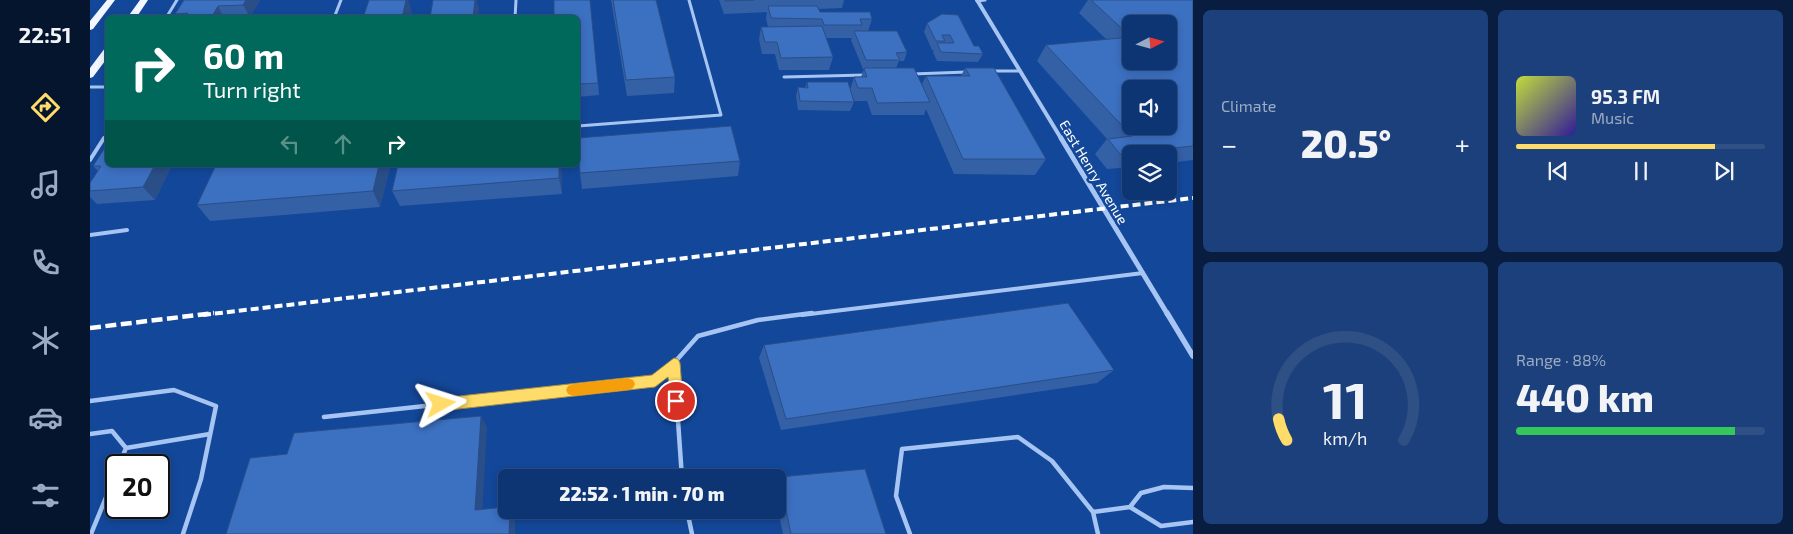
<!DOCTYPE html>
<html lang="en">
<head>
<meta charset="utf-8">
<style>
  body { margin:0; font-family:"Exo 2",sans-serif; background:#1c407b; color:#f1f3f6; height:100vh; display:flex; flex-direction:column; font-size:19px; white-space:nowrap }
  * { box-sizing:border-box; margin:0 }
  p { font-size:16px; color:#9babc4 }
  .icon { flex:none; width:28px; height:28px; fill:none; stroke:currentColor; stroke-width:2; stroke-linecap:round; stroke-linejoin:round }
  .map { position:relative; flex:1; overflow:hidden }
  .side { display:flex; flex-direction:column; gap:10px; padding:10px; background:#081d3f; width:600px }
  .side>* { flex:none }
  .top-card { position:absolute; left:15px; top:15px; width:475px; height:152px; border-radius:8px; box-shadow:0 2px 8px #0003,0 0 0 1px #2e5085; background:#00695c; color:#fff; overflow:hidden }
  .needle { width:32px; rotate:84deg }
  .buttons { position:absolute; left:1032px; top:15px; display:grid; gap:10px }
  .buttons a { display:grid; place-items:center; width:55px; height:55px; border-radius:8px; background:#0e3573; box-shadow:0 2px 8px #0003,0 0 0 1px #2e5085; font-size:25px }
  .speed { position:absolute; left:15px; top:454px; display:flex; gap:10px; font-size:25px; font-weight:700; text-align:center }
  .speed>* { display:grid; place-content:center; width:65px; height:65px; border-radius:50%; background:#0e3573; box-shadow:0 2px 8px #0003,0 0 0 1px #2e5085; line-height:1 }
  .speed .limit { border:2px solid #111; border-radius:8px; background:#fff; color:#111 }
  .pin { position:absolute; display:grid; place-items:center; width:42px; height:42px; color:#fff; margin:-21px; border:2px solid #fff; border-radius:50%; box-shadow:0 1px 5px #0007 }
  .me { position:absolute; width:55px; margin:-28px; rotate:84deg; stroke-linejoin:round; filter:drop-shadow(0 0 4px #0008) }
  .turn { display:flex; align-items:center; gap:18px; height:105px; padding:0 15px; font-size:22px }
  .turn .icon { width:65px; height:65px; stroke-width:2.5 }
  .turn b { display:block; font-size:35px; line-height:42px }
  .lanes { display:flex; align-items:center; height:48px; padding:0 15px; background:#0003; justify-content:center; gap:25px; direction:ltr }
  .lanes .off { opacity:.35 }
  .big { font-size:38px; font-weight:800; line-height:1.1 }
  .side .card { flex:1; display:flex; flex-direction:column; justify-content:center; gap:8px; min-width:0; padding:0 18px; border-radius:8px; background:#1c407b }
  .side .dial { align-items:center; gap:0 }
  .dial svg { height:130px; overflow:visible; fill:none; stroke:#2e5085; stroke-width:7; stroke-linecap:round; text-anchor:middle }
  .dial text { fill:#f1f3f6; stroke:none }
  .song { display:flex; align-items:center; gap:15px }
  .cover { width:60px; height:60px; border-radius:8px; background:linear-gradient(135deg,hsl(70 70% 55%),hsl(250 70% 35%)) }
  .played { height:5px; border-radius:2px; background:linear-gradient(90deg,#ffdc69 80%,#2e5085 80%) }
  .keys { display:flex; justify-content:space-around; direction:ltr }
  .heat { display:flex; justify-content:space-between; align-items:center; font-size:28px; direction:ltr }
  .charge { height:8px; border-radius:4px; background:linear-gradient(90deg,#34c759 88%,#2e5085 0) }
  .side .tiles { flex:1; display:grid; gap:10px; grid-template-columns:repeat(2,1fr) }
  .trip { position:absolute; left:408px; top:469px; width:288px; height:50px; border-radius:8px; background:#0e3573; box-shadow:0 2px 8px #0003,0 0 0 1px #2e5085; font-weight:800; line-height:50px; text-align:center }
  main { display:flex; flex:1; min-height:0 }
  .dock { display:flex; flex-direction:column; width:90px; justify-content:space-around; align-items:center; background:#06152e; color:#9babc4 }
  .dock .icon { width:35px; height:35px }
  .dock .active { color:#ffdc69 }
  .dock b { font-size:22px; color:#f1f3f6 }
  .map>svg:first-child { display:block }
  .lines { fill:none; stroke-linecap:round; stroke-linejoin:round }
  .lane-far2 { stroke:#a7c5f3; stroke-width:3 }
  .lane-far1 { stroke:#a7c5f3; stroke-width:4 }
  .lane { stroke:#a7c5f3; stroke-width:4.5 }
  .street-far2 { stroke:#a7c5f3; stroke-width:4 }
  .street-far1 { stroke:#a7c5f3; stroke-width:5 }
  .street { stroke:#a7c5f3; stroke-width:5.5 }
  .primary { fill:#f3f7ff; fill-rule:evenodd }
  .rail-far1 { stroke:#fff; stroke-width:4; stroke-dasharray:8 4; stroke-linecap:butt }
  .rail { stroke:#fff; stroke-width:4.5; stroke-dasharray:11 4.5; stroke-linecap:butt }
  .wall { fill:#3460a6 }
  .shaded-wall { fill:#2a4e87 }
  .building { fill:#3c70c1; stroke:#2a4e87; fill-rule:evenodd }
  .route { fill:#ffdc69; stroke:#a68f44 }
  .slow { fill:#f59e0b }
  .labels { text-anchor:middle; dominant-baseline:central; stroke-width:5; stroke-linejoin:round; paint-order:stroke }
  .street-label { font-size:14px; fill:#fff; stroke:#134799 }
</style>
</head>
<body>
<main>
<nav class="dock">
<b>22:51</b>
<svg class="icon active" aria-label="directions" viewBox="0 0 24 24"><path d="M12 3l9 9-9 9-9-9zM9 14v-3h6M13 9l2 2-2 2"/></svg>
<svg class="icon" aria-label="music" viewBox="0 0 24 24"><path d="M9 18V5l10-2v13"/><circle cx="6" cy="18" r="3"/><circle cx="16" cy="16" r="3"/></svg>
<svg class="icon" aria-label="phone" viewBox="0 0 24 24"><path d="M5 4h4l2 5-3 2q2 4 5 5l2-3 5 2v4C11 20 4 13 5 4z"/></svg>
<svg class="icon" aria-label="climate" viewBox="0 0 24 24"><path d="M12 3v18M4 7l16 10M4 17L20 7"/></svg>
<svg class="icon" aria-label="car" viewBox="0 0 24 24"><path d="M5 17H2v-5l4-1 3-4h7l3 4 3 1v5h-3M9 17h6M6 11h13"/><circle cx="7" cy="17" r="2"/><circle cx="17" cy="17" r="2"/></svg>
<svg class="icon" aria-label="filters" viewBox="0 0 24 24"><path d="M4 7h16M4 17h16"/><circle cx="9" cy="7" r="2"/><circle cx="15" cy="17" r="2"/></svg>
</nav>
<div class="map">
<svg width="1103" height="534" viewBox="0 0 1103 534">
  <rect width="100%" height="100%" fill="#134799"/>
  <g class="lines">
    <path class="lane-far2" d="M 887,1 L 895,0
      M 76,18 L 87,0
      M 244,18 L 251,0
      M 425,18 L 426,0
      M 902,71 L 930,71
      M 822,74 L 877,72
      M 694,77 L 775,75
      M 0,87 L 18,87
      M 488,126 L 631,115 L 599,0
      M 13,140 L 18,132"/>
    <path class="lane-far1" d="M 0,160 L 14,138
      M 0,235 L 37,230
      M 712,315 L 1053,273"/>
    <path class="lane" d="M 0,401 L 84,390 L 126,406 L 111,479 L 93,534
      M 234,417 L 565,381 L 584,363
      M 0,434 L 22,431 L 36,448
      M 36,448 L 120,434
      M 29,465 L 36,448
      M 592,478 L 584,363 L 608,336 L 668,320 L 722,313
      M 1040,507 L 1051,493 L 1074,487 L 1103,488
      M 597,510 L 602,534
      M 1003,512 L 1040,507 L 1071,526 L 1103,522
      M 1,534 L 26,473
      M 820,534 L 806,496 L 812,449 L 928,437 L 962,461 L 1003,512 L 1008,534"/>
    <path class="street-far2" d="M 887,0 L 972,140"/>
    <path class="street-far1" d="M 971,138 L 1078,315"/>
    <path class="street" d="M 1077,313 L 1103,356"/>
    <path class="primary" d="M 17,0 L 25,0 L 3,29 L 0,30 L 0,21 Z
      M 50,0 L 58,0 L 46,18 L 37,18 Z
      M 18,47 L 18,57 L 3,77 L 0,78 L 0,68 L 15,48 Z"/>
    <path class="rail-far1" d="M 113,315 L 1103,198"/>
    <path class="rail" d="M 0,328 L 124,313"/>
  </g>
  <path class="wall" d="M 94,0 L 170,0 L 160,17 L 87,18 L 85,14 Z
    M 521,0 L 566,0 L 585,77 L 584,93 L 537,96 Z
    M 629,0 L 754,0 L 752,8 L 729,9 L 730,12 L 782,19 L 778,31 L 817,52 L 814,61 L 809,61 L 806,68 L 832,84 L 836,76 L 871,76 L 875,68 L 956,159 L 945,175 L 864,174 L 836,109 L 834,115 L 782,115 L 777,101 L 764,101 L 760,90 L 764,77 L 771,77 L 774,69 L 773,69 L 761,40 L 762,38 L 736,38 L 743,57 L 739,70 L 689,70 L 685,54 L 672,54 L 669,39 L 671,27 L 678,27 L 676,18 L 677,12 L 634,14 Z
    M 998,0 L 1103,0 L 1103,160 L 1079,163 L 1079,154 L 1041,154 L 1041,167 L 1017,169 L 1005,154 L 1017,139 L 947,61 L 956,45 L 1017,40 L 989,13 Z
    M 488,18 L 508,83 L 509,95 L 488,97 Z
    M 837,23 L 884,46 L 893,54 L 888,62 L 847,61 L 843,52 L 844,50 L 842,50 L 834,32 Z
    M 717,82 L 764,102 L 760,111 L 708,110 L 706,96 L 708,87 L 715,88 Z
    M 650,161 L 648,176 L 492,189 L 490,173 Z
    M 82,165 L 65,200 L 7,204 L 0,197 L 0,183 L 8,171 L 3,166 Z
    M 471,165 L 472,194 L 310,206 L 302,191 Z
    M 300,167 L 290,207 L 120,221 L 107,205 Z
    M 674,345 L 1024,370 L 1007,383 L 691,430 L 669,358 Z
    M 689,477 L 796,534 L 693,534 L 686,502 L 686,482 Z"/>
  <path class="shaded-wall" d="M 156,0 L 170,0 L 160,17 L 153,5 Z
    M 316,0 L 318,0 L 322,12 L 321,18 L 312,18 Z
    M 385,0 L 387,0 L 389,9 L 388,18 L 383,18 Z
    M 128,6 L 134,18 L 121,18 Z
    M 65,165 L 82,165 L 65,200 L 53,187 Z
    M 289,165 L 299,165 L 300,167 L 290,207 L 283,191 Z
    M 469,165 L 471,165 L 472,194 L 469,178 Z
    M 391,416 L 397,427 L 392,519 L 385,510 Z
    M 420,510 L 422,510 L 425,516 L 425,534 L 419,534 Z"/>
  <path class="building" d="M 94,0 L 156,0 L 153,5 L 128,6 L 121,18 L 95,18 L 98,13 L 85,14 Z
    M 279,0 L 316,0 L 312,18 L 273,18 Z
    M 343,0 L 385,0 L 383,18 L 340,18 Z
    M 464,0 L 500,0 L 508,83 L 488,84 L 488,18 L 464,18 Z
    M 523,0 L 566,0 L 585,77 L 536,80 Z
    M 635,0 L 664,0 L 635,1 Z
    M 1001,0 L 1103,0 L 1103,146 L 1030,154 L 1018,139 L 1042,136 L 956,45 L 1041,37 L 1041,61 L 1079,61 L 1079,24 L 1041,24 L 1041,37 ZM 1041,89 L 1079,89 L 1079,126 L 1041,126 Z
    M 678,6 L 727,6 L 730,12 L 780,12 L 782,19 L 770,19 L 772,25 L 734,25 L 732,19 L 681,18 Z
    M 852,14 L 868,15 L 884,46 L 889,46 L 893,54 L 851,52 L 847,43 L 864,43 L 860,35 L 852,35 L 855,41 L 846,41 L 837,23 Z
    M 732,26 L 743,57 L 691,58 L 687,42 L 675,42 L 671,27 Z
    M 764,31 L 807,31 L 817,52 L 806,53 L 810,60 L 776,60 Z
    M 774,68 L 824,68 L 840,102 L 787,103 L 782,88 L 768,88 L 764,77 L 777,77 Z
    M 875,68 L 904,68 L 956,159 L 873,159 L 836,76 L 880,76 Z
    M 717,82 L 758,82 L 764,102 L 710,101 L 708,87 L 718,88 Z
    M 641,126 L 650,161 L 490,173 L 488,138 Z
    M 18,143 L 18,165 L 65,165 L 53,187 L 0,191 L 0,183 L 11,166 L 3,166 Z
    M 126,165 L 289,165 L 283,191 L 107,205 Z
    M 308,165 L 469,165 L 469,178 L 302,191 Z
    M 978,303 L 1024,370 L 696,419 L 674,345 Z
    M 391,416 L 385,510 L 416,507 L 416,510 L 420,510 L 419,534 L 136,534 L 160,458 L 197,454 L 204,433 Z
    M 775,469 L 796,534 L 701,534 L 689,477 Z"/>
  <path class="route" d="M 584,358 L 588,359 L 590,363 L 593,401 L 591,406 L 586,407 L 582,406 L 578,377 L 565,387 L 351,411 L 346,409 L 344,404 L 346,400 L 351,398 L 562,375 Z"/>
  <path class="slow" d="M 538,378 L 543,380 L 545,384 L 543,388 L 538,390 L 483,396 L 478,394 L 476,390 L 478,386 L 483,384 Z"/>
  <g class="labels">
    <g class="street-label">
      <text transform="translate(1004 172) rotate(59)">East Henry Avenue</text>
    </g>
  </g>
</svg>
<div class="buttons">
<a><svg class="needle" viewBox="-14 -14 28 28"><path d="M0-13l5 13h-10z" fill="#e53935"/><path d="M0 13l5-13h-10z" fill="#9babc4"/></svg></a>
<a><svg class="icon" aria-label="sound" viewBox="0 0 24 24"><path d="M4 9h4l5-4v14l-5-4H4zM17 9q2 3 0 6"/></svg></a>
<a><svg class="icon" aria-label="layers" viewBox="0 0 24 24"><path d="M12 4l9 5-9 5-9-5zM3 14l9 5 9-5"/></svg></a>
</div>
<div class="speed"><div class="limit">20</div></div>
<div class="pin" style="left:586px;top:401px;background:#d93025"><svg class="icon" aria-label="arrive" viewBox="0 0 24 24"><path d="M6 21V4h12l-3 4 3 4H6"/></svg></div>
<svg class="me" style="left:351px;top:404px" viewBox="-20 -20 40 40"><path d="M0-17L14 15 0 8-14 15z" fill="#ffdc69" stroke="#fff" stroke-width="4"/></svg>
<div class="trip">22:52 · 1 min · 70 m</div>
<div class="top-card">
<div class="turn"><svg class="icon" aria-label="right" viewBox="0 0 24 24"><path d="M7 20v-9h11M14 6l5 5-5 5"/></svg><div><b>60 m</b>Turn right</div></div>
<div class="lanes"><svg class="icon off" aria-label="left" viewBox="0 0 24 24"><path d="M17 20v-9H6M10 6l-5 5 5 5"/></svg><svg class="icon off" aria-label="ahead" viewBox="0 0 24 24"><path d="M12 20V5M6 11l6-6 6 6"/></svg><svg class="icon" aria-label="right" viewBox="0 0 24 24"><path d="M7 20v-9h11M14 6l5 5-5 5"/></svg></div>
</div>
</div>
<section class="side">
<div class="tiles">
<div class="card"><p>Climate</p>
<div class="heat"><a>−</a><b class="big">20.5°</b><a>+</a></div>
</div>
<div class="card">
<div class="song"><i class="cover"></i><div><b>95.3 FM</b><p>Music</p></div></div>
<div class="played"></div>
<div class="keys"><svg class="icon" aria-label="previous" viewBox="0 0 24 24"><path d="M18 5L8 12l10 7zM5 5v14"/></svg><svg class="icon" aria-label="pause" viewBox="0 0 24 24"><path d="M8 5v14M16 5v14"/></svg><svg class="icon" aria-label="next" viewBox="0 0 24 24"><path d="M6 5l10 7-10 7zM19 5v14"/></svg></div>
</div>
<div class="card dial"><svg viewBox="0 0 100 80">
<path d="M14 69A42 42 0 1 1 86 69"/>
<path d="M14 69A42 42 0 0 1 9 56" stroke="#ffdc69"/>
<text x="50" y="56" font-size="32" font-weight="700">11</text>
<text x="50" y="72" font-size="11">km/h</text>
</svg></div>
<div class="card"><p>Range · 88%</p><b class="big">440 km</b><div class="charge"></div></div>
</div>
</section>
</main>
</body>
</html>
